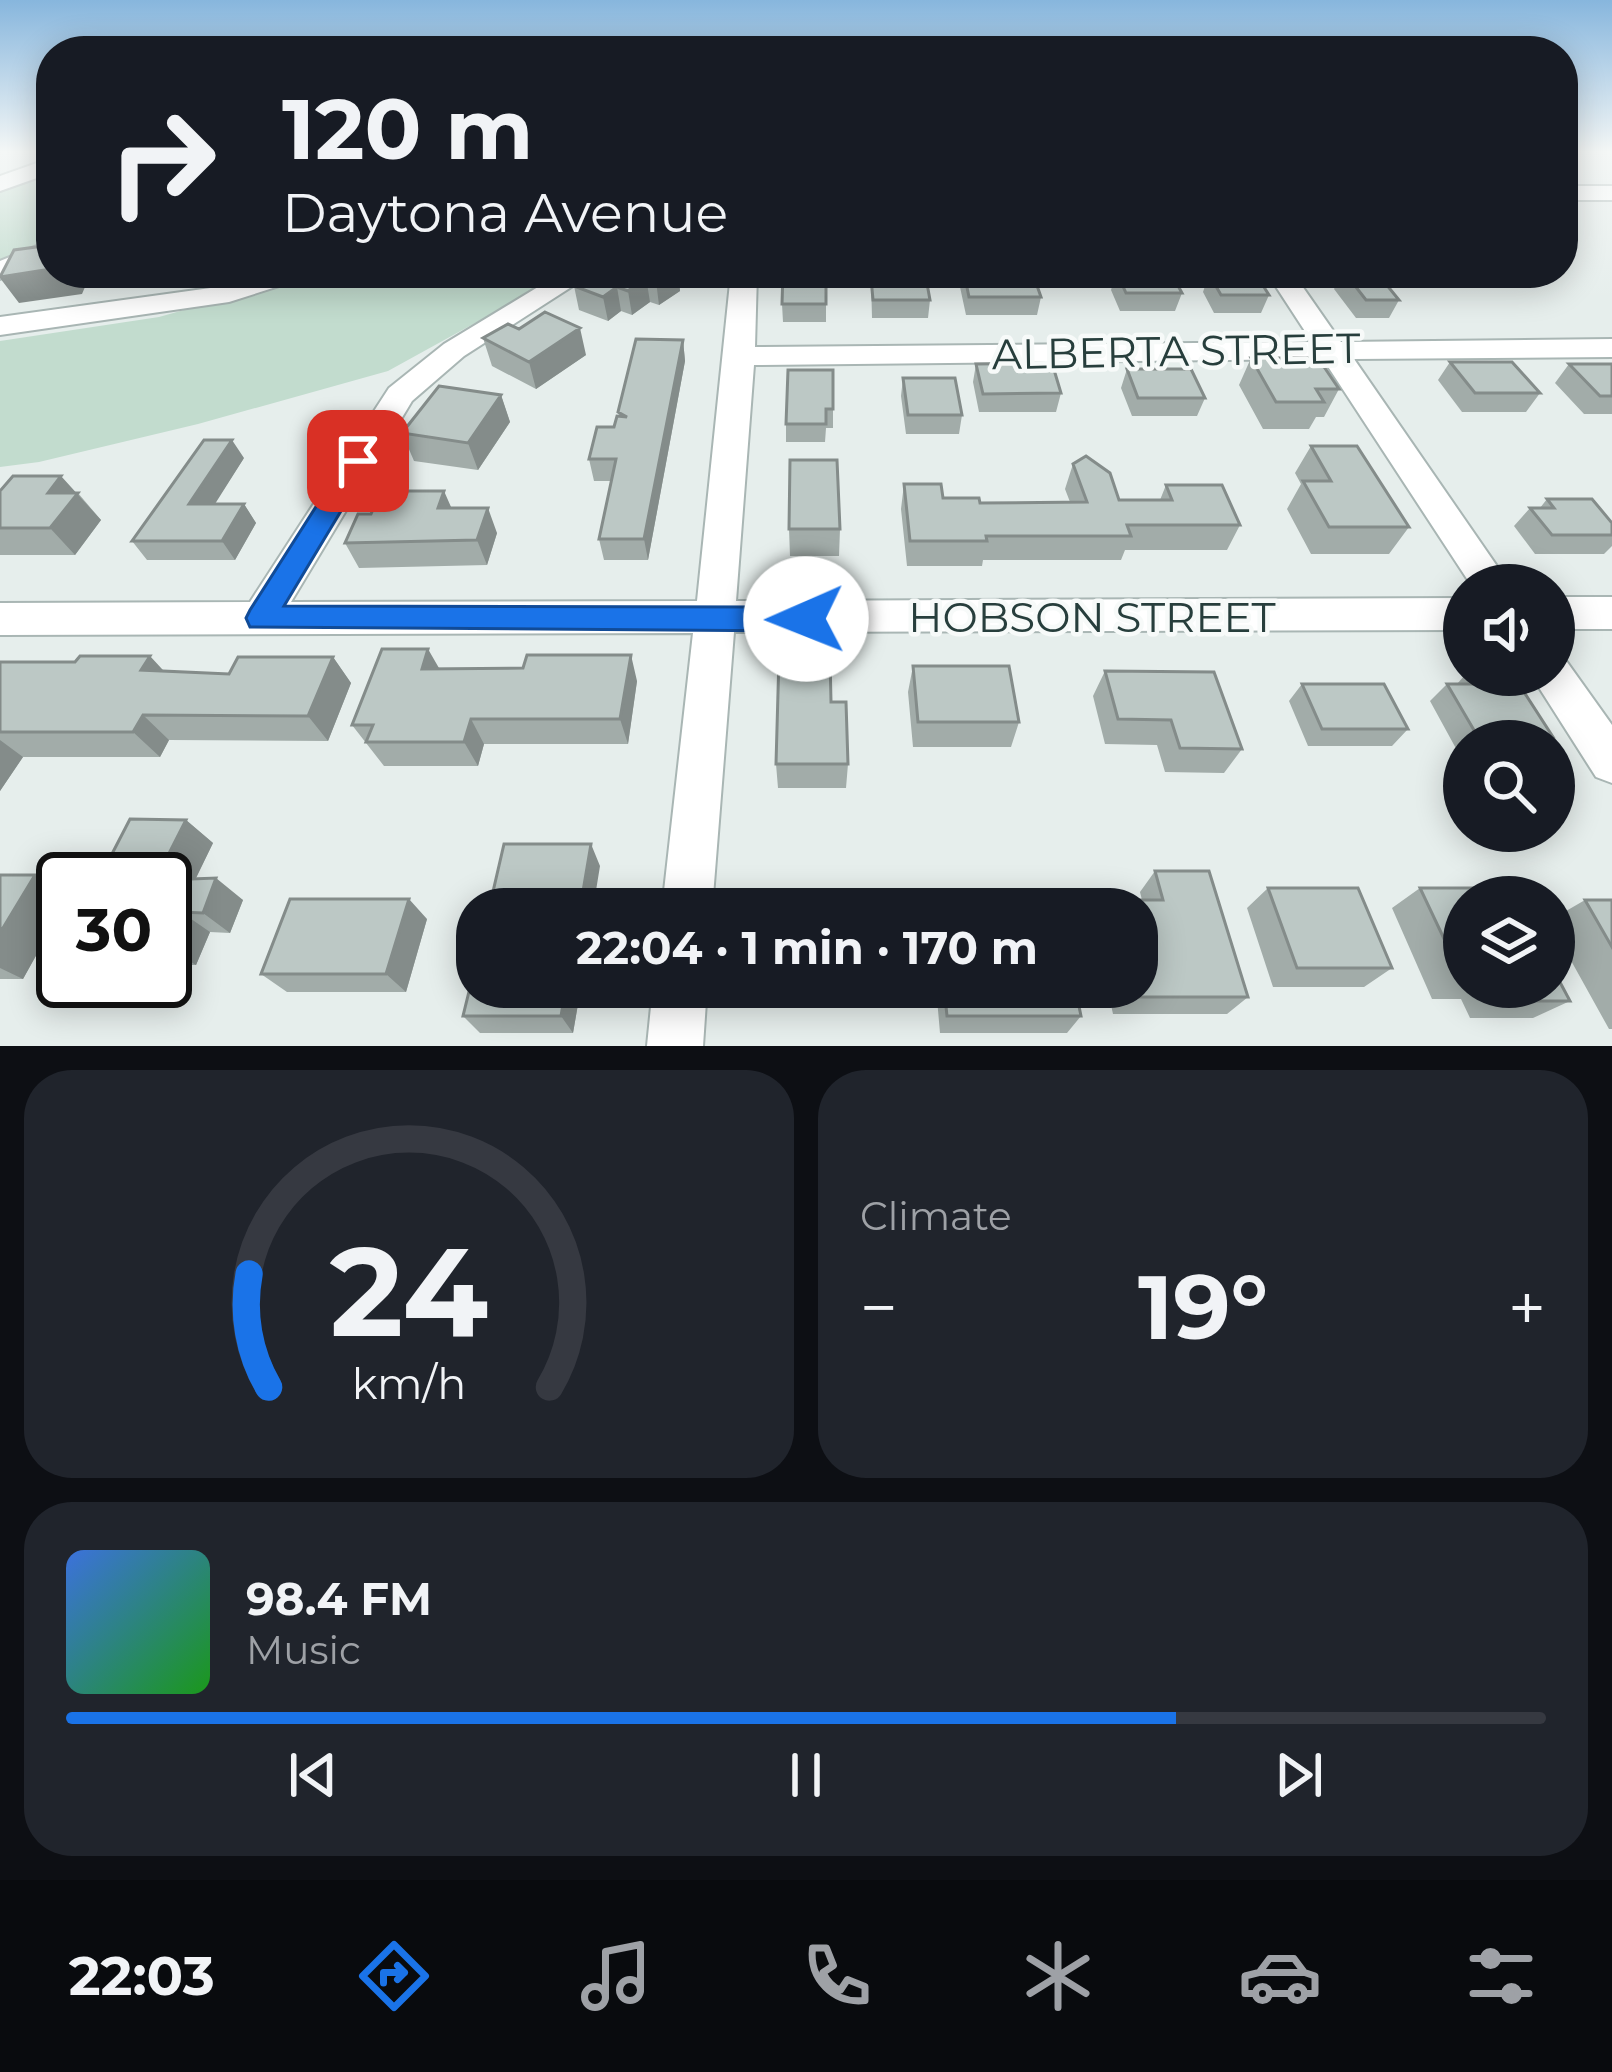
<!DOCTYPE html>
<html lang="en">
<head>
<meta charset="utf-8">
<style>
  body { margin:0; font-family:Montserrat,sans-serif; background:#20242c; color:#f1f3f6; height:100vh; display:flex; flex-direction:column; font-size:45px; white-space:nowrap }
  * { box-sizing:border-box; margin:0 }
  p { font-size:39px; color:#9ea1a6 }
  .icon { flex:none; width:66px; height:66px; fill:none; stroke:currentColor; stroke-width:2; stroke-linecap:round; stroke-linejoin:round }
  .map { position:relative; height:1046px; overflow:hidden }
  .sheet { display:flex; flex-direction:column; gap:24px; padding:24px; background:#0d0f14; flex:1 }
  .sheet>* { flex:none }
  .guide { position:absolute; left:36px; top:36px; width:1542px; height:252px; border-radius:48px; box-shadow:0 6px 30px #0003; background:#171b24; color:#f1f3f6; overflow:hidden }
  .controls { position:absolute; left:1443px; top:564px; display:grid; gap:24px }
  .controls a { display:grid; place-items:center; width:132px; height:132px; border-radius:50%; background:#171b24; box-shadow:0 6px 30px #0003; font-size:60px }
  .speed { position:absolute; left:36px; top:852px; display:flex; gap:24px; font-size:60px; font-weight:700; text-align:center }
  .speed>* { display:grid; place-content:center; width:156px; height:156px; border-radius:50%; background:#171b24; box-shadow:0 6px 30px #0003; line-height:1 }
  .speed .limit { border:6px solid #111; border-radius:18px; background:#fff; color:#111 }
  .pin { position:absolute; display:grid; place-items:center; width:102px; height:102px; color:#fff; margin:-51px; border-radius:24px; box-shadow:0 6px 18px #0006 }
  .me { position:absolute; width:132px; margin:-66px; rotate:269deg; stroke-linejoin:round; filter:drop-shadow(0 0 9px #0008) }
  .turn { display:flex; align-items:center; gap:42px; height:252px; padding:0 48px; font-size:54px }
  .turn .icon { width:156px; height:156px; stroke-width:2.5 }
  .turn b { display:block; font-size:84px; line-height:102px }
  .big { font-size:90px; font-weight:700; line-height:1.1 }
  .sheet .widget { flex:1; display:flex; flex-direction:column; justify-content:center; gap:18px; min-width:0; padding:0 42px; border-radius:48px; background:#20242c }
  .sheet .dial { align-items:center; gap:0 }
  .dial svg { height:312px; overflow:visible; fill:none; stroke:#363941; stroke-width:7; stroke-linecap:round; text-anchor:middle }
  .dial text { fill:#f1f3f6; stroke:none }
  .song { display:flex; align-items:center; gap:36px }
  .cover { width:144px; height:144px; border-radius:18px; background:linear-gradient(135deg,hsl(220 70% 55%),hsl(120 70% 35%)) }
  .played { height:12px; border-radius:6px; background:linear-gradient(90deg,#1a73e8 75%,#363941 75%) }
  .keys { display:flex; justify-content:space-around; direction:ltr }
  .heat { display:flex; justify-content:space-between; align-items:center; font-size:66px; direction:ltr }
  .sheet .tiles { flex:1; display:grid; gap:24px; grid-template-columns:1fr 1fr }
  .widget:last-child { grid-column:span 2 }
  .trip { position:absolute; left:456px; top:888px; width:702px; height:120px; border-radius:48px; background:#171b24; box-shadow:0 6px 30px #0003; font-weight:700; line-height:120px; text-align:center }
  .tab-bar { display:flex; height:192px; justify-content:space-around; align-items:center; background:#090b0e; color:#9ea1a6 }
  .tab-bar .icon { width:84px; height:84px }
  .tab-bar .on { color:#1a73e8 }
  .tab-bar b { font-size:54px; color:#f1f3f6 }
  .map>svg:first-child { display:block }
  .green { fill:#c2dcce }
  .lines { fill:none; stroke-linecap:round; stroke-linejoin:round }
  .minor-casing { stroke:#a9b6b4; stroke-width:4 }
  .minor { fill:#fff; fill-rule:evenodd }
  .wall { fill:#a2aca9 }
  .shaded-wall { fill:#848c8a }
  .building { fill:#bcc8c5; stroke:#848c8a; stroke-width:3 }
  .route { fill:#1a73e8; stroke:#114b97; stroke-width:3 }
  .labels { text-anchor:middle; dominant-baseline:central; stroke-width:9; stroke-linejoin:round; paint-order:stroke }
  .street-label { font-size:42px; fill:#273e3c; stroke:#f7faf9 }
</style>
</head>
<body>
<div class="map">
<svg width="1612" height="1046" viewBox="0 0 1612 1046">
  <rect width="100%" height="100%" fill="#e6eeec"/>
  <path class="green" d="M 51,169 L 51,243 L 0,263 L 0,188 Z
    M 315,273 L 566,273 L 388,371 L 198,424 L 39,462 L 0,467 L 0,341 L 159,317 Z"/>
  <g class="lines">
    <defs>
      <path id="minor" d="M 51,158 L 51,173 L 0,191 L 0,176 Z
        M 1563,186 L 1612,186 L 1612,200 L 1563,200 Z
        M 51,240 L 51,258 L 0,279 L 0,261 Z
        M 266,273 L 305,273 L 301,279 L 229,302 L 0,335 L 0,317 L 225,286 Z
        M 561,273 L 593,273 L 464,356 L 412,401 L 291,602 L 697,601 L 731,273 L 757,273 L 755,347 L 1312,342 L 1267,273 L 1293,273 L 1341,342 L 1612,339 L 1612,357 L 1354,359 L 1510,585 L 1471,585 L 1323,359 L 754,365 L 736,601 L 1464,598 L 1464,630 L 734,632 L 712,909 L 662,909 L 693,633 L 0,635 L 0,603 L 250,602 L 389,388 L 444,344 Z
        M 1554,597 L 1612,597 L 1612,629 L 1554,629 Z
        M 1554,658 L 1567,662 L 1612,725 L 1612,783 L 1596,777 L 1531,675 L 1554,675 Z
        M 653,987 L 707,987 L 703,1046 L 647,1046 Z"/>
    </defs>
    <use href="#minor" class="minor-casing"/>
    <use href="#minor" class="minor"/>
  </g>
  <path class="wall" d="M 592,273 L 679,279 L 680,291 L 659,305 L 650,302 L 632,315 L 621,311 L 608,321 L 579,310 L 574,286 Z
    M 962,273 L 1016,273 L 1017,277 L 1041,297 L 1037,315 L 966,315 L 960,287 Z
    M 1116,273 L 1182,293 L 1175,311 L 1120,311 L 1111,290 Z
    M 1255,273 L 1269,295 L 1261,313 L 1214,313 L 1203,292 L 1209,274 Z
    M 1342,273 L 1377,273 L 1399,300 L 1389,318 L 1356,318 L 1334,289 Z
    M 815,274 L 826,274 L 826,322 L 783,322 L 782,304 Z
    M 871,278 L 930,300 L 928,318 L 872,318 Z
    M 483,338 L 586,355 L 536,389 L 492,366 Z
    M 683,340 L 685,361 L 648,560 L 604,560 L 599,539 L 611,481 L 594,481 L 589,459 L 614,427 L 619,416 L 618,412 Z
    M 1251,358 L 1339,389 L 1324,417 L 1316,417 L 1309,429 L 1263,429 L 1239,385 Z
    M 1450,362 L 1540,393 L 1526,412 L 1462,412 L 1438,380 Z
    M 976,364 L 1061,393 L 1056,412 L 979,412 L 973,382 Z
    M 1569,364 L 1612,364 L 1612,414 L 1584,414 L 1555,383 Z
    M 1127,369 L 1205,398 L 1197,416 L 1132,416 L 1121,388 Z
    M 833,370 L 833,428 L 826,428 L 825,442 L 786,442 L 786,424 Z
    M 903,378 L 962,415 L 959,434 L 906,434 L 901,396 Z
    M 501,395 L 510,422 L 478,470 L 414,461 L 402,433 Z
    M 1311,446 L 1409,527 L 1389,554 L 1311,554 L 1287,509 L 1301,484 L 1295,473 Z
    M 244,458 L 214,504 L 244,504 L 256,523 L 235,560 L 147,560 L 132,541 Z
    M 1073,464 L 1119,500 L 1160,500 L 1166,485 L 1240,525 L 1227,550 L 1125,550 L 1121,560 L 983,560 L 982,566 L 907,566 L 901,509 L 904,484 L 943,498 L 980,503 L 1070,502 L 1065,489 Z
    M 0,491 L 78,493 L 101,520 L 75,555 L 0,555 Z
    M 1547,499 L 1612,523 L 1612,546 L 1604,554 L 1535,554 L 1514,526 L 1530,508 L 1540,508 Z
    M 402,502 L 452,508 L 497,533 L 487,565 L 359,568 L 345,543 L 371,514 Z
    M 789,529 L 840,529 L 839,556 L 790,556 Z
    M 333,657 L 351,683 L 328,741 L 169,740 L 160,757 L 23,757 L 0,791 L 0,662 L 229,674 Z
    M 913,666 L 1019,722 L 1011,747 L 913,747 L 908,692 Z
    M 439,669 L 637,681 L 628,744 L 484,744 L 478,766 L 384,766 L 352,725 Z
    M 1105,671 L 1242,749 L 1224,773 L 1165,772 L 1157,745 L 1105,744 L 1093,696 Z
    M 1465,675 L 1513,675 L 1553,737 L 1548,741 L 1464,741 L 1464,754 L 1459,754 L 1430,701 L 1447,684 L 1457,684 Z
    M 1302,684 L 1408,729 L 1392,746 L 1308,746 L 1289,701 Z
    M 831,702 L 848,764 L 846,788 L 778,788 L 776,764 Z
    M 186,820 L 213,843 L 195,879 L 243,900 L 230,933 L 210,932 L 196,965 L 165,965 L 165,879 Z
    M 1155,871 L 1248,997 L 1227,1014 L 1113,1014 L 1107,987 L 1137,987 L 1137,909 L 1101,909 L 1107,900 L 1142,900 L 1140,892 Z
    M 0,875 L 35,875 L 63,893 L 63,907 L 23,979 L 0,979 Z
    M 1268,888 L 1392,968 L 1364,987 L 1273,987 L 1247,908 Z
    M 1420,888 L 1464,897 L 1464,987 L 1554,987 L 1570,1001 L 1533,1018 L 1470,1018 L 1461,999 L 1432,999 L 1392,908 Z
    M 1585,900 L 1612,900 L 1612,1029 L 1609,1029 L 1554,930 L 1554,918 Z
    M 427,919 L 406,992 L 287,992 L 261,974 Z
    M 477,987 L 581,987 L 573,1033 L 480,1033 L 463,1016 Z
    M 936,987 L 1075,987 L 1081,1016 L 1067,1033 L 940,1033 Z"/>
  <path class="shaded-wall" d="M 51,269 L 51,273 L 91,273 L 82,294 L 19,303 L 0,278 Z
    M 123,273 L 194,273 L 194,275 L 130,284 Z
    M 664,273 L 690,273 L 679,279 L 680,291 L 659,305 L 656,281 Z
    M 646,277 L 650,302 L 632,315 L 628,291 Z
    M 617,287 L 621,311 L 608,321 L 603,297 Z
    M 580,328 L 586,355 L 536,389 L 529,362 Z
    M 683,340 L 685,361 L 648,560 L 644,539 Z
    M 501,395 L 510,422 L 478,470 L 468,443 Z
    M 232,440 L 244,458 L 203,523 L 189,504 Z
    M 61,476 L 101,520 L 75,555 L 50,528 L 48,493 Z
    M 444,491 L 455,516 L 438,508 Z
    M 244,504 L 256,523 L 235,560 L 222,541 Z
    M 488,508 L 497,533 L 487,565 L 477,540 Z
    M 428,649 L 443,675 L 422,669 Z
    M 631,655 L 637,681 L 628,744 L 620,719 Z
    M 150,656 L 174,682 L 141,670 Z
    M 333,657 L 351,683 L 328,741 L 308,716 Z
    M 143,715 L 169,740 L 160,757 L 133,732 Z
    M 471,719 L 484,744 L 478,766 L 464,742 Z
    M 0,740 L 23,757 L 0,791 Z
    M 186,820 L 213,843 L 185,901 L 156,879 Z
    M 591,844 L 600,866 L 593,909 L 580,909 Z
    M 35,875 L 63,893 L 63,907 L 23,979 L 0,968 L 0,933 Z
    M 216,878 L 243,900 L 230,933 L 203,913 Z
    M 409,899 L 427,919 L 406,992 L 386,974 Z
    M 181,912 L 210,932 L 196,965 L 165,946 Z
    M 566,987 L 581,987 L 573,1033 L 561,1016 Z"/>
  <path class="building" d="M 51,245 L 51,269 L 0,277 L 14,250 Z
    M 592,273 L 668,273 L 656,281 L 646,277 L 628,291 L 617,287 L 603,297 L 574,286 Z
    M 783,273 L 826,274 L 826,304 L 782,304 Z
    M 964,273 L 1016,273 L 1017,277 L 1034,277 L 1041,297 L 969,297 Z
    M 1117,273 L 1171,273 L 1182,293 L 1126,293 Z
    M 1255,273 L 1269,295 L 1221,295 L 1209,274 Z
    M 1345,273 L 1377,273 L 1399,300 L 1366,300 Z
    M 871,278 L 926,278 L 930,300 L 873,300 Z
    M 545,312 L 580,328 L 529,362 L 483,338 L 508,324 L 519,329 Z
    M 636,339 L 683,340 L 644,539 L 599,539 L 616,459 L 589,459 L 597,427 L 614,427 L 617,416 L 627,417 L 618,412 Z
    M 1251,358 L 1318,358 L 1339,389 L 1316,389 L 1324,402 L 1276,402 Z
    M 1450,362 L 1512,362 L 1540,393 L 1475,393 Z
    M 1052,363 L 1061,393 L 983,394 L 976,364 Z
    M 1569,364 L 1612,364 L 1612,396 L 1600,396 Z
    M 1127,369 L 1191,369 L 1205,398 L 1138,398 Z
    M 788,370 L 833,370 L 833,409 L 826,409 L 826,424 L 786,424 Z
    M 903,378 L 955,378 L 962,415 L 908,415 Z
    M 439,386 L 501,395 L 468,443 L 402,433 Z
    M 204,440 L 232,440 L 189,504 L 244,504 L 222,541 L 132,541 Z
    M 1311,446 L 1357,446 L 1409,527 L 1329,527 L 1303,481 L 1331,481 Z
    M 1086,456 L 1110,473 L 1119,500 L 1172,500 L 1166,485 L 1222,485 L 1240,525 L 1127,525 L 1131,536 L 986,536 L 987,541 L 910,541 L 904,484 L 941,484 L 943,498 L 979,498 L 980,503 L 1087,502 L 1073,464 Z
    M 790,460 L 837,460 L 840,529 L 789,529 Z
    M 13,476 L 61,476 L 48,493 L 78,493 L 50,528 L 0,528 L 0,491 Z
    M 407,491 L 444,491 L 438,508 L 488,508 L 477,540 L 345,543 L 358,514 L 371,514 L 376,502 L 402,502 Z
    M 1547,499 L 1592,499 L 1612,523 L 1612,535 L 1552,535 L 1530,508 L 1554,508 Z
    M 382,649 L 428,649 L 422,669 L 523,668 L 527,655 L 631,655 L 620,719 L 471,719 L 464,742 L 366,742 L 373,725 L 352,725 Z
    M 80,656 L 150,656 L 141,670 L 229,674 L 238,657 L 333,657 L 308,716 L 143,715 L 133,732 L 0,732 L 0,662 L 75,662 Z
    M 779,657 L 830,657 L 831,702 L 846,702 L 848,764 L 776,764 Z
    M 913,666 L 1009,666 L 1019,722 L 918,722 Z
    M 1105,671 L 1214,672 L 1242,749 L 1180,748 L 1171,720 L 1118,719 Z
    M 1474,675 L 1513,675 L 1553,737 L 1478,737 L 1447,684 L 1479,684 Z
    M 1302,684 L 1384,684 L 1408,729 L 1322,729 Z
    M 130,819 L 186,820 L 156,879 L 99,879 Z
    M 504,844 L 591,844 L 580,909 L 489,909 Z
    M 1155,871 L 1209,871 L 1248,997 L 1129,997 L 1127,987 L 1137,987 L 1137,909 L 1109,909 L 1107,900 L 1163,900 Z
    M 0,875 L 35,875 L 0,933 Z
    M 216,878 L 203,913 L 181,912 L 165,946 L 165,880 Z
    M 1268,888 L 1358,888 L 1392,968 L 1297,968 Z
    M 1420,888 L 1509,888 L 1514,897 L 1464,897 L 1464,981 Z
    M 290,899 L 409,899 L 386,974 L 261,974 Z
    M 1585,900 L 1612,900 L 1612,947 Z
    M 477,959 L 477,987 L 566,987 L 561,1016 L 463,1016 Z
    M 1554,971 L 1570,1001 L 1504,1001 L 1497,987 L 1554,987 Z
    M 944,987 L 1075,987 L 1081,1016 L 947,1016 Z"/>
  <linearGradient id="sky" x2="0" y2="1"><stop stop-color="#87b6dd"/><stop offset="0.51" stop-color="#f4f7f6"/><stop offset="1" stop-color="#f4f7f6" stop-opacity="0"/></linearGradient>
  <rect width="1612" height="298" fill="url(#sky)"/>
  <path class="route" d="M 358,453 L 371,461 L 284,606 L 806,607 L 817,610 L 821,619 L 817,627 L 806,631 L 250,627 L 246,618 L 250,610 L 349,455 Z"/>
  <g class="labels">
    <g class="street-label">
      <text transform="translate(1176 351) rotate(-1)">ALBERTA STREET</text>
      <text x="1092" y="617">HOBSON STREET</text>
    </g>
  </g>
</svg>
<div class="controls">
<a><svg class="icon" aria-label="sound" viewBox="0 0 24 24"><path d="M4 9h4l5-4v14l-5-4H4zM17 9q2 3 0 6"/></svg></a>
<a><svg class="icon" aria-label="search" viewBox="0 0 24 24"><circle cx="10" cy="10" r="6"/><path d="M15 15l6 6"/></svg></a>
<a><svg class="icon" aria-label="layers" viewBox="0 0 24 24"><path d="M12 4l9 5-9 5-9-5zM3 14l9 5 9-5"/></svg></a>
</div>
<div class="speed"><div class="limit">30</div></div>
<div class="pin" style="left:358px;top:461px;background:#d93025"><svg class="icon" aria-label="arrive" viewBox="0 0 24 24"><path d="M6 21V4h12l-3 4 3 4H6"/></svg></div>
<svg class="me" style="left:806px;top:619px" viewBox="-20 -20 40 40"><circle r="19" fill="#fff"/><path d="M0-13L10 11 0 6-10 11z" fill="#1a73e8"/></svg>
<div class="trip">22:04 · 1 min · 170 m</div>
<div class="guide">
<div class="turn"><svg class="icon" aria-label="right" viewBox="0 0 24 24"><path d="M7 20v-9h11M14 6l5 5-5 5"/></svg><div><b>120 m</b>Daytona Avenue</div></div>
</div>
</div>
<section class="sheet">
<div class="tiles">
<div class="widget dial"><svg viewBox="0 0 100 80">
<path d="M14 69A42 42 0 1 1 86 69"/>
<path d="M14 69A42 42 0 0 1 9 40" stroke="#1a73e8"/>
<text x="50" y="56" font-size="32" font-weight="700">24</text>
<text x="50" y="72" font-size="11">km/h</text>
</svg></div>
<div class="widget"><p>Climate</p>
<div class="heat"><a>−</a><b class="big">19°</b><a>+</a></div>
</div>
<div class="widget">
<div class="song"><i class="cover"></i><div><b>98.4 FM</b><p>Music</p></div></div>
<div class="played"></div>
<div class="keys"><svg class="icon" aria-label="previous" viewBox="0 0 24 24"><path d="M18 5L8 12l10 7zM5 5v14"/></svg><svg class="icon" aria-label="pause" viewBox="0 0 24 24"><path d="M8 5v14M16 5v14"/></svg><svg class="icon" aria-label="next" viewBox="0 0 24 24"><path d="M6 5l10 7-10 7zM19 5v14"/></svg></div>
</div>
</div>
</section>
<nav class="tab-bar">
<b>22:03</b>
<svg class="icon on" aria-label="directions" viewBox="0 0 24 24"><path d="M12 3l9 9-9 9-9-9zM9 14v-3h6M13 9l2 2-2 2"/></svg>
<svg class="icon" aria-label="music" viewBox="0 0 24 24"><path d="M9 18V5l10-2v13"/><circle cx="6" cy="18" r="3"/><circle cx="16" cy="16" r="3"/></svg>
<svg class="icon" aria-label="phone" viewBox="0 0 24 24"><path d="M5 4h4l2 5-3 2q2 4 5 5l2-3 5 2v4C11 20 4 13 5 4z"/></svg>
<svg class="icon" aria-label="climate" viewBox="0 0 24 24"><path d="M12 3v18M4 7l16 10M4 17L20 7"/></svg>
<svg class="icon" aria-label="car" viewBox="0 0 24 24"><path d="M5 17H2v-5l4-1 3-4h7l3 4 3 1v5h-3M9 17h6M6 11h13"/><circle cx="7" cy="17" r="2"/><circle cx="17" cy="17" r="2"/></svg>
<svg class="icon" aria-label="filters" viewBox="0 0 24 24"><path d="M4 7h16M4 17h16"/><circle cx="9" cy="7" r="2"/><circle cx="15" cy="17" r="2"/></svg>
</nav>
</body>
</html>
